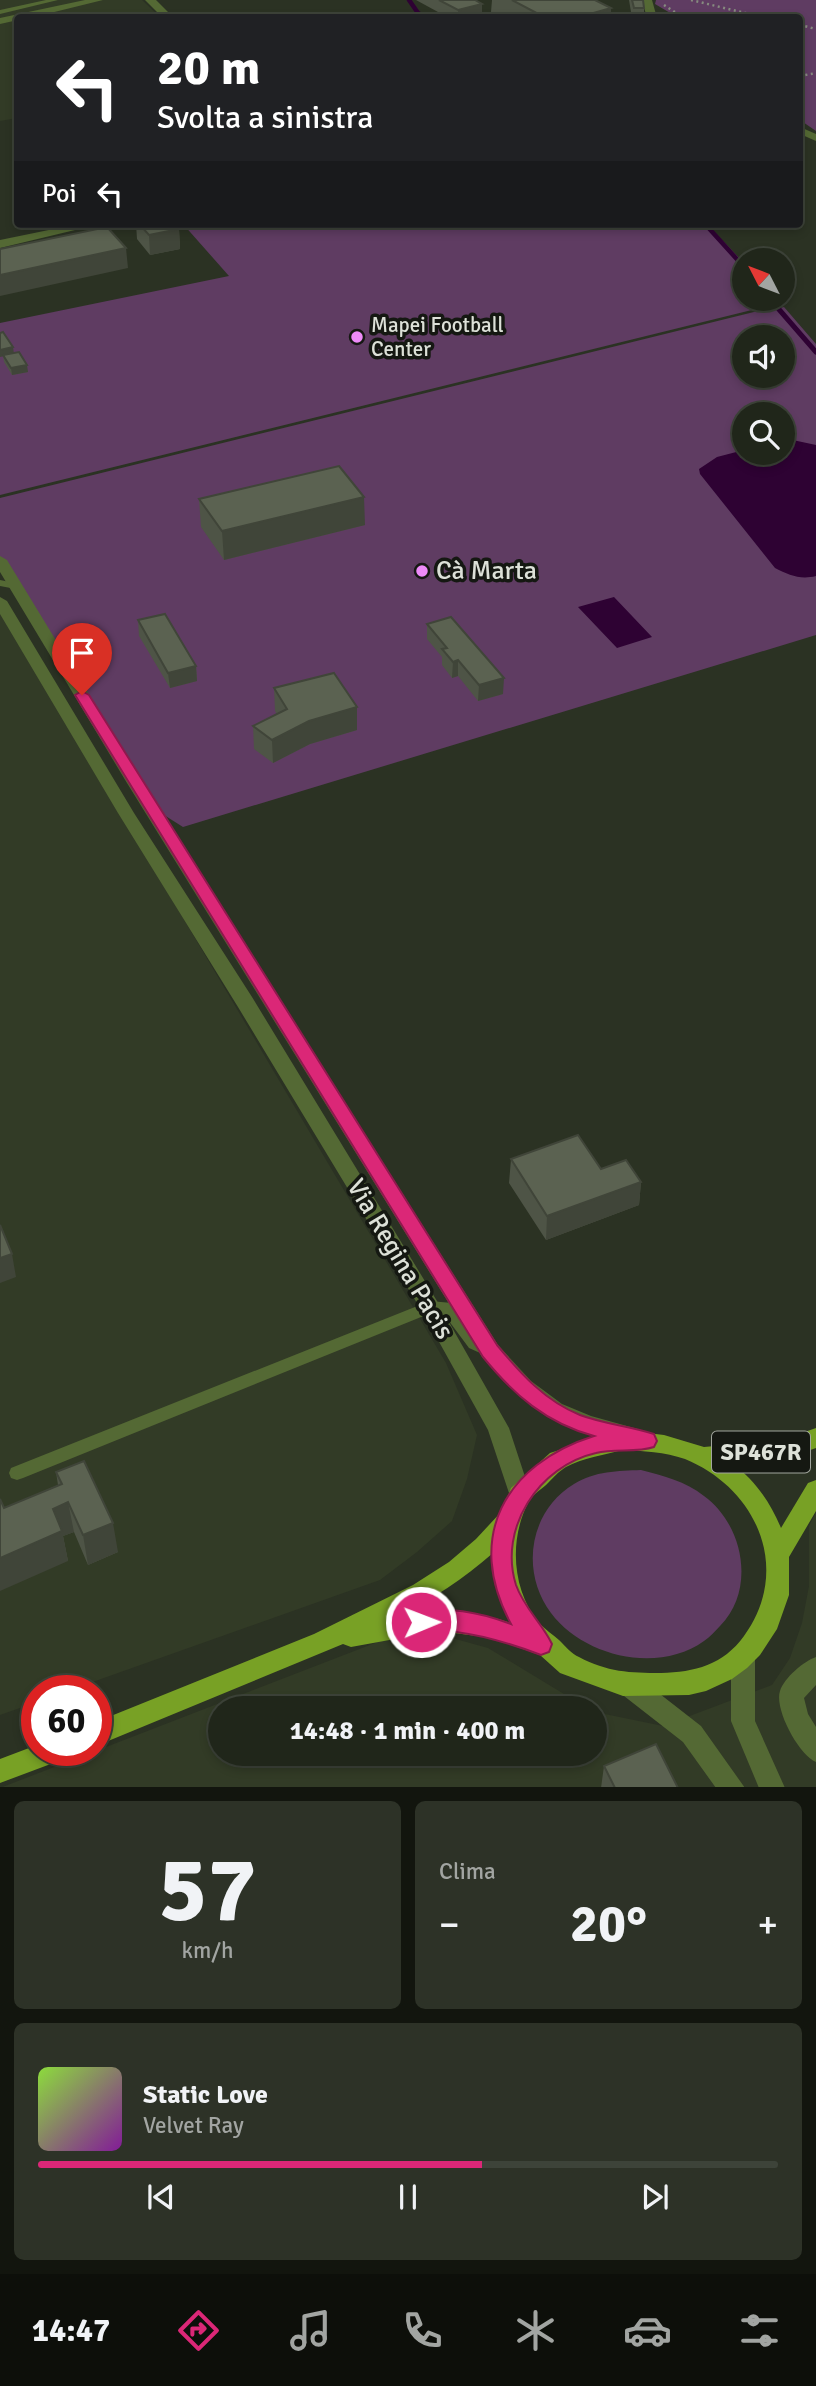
<!DOCTYPE html>
<html lang="it">
<head>
<meta charset="utf-8">
<style>
  body { margin:0; font-family:Signika,sans-serif; background:#2d3227; color:#f1f3f6; height:100vh; display:flex; flex-direction:column; font-size:26px; white-space:nowrap }
  * { box-sizing:border-box; margin:0 }
  p { font-size:23px; color:#a2a5a2 }
  .icon { flex:none; width:38px; height:38px; fill:none; stroke:currentColor; stroke-width:2; stroke-linecap:round; stroke-linejoin:round }
  .map { position:relative; height:1787px; overflow:hidden }
  .details { display:flex; flex-direction:column; gap:14px; padding:14px; background:#12150e; flex:1 }
  .details>* { flex:none }
  .guide { position:absolute; left:14px; top:14px; width:789px; height:214px; border-radius:7px; box-shadow:0 4px 10px #0003,0 0 0 2px #3d4339; background:#202124; color:#fff; overflow:hidden }
  .needle { width:46px; rotate:312deg }
  .fabs { position:absolute; left:732px; top:248px; display:grid; gap:14px }
  .fabs a { display:grid; place-items:center; width:63px; height:63px; border-radius:50%; background:#20261a; box-shadow:0 4px 10px #0003,0 0 0 2px #3d4339; font-size:35px }
  .speed { position:absolute; left:21px; top:1675px; display:flex; gap:14px; font-size:35px; font-weight:700; text-align:center }
  .speed>* { display:grid; place-content:center; width:91px; height:91px; border-radius:50%; background:#20261a; box-shadow:0 4px 10px #0003,0 0 0 2px #3d4339; line-height:1 }
  .speed .limit { border:10px solid #d22; background:#fff; color:#111 }
  .pin { position:absolute; display:grid; place-items:center; width:60px; height:60px; color:#fff; margin:-72px -30px; border-radius:50% 50% 50% 0; rotate:-45deg; box-shadow:0 0 7px #0007 }
  .pin .icon { rotate:45deg }
  .me { position:absolute; width:77px; margin:-38px; rotate:89deg; stroke-linejoin:round; filter:drop-shadow(0 0 5px #0008) }
  .turn { display:flex; align-items:center; gap:24px; height:147px; padding:0 28px; font-size:32px }
  .turn .icon { width:91px; height:91px; stroke-width:2.5 }
  .turn b { display:block; font-size:49px; line-height:60px }
  .then { display:flex; align-items:center; height:66px; padding:0 28px; background:#0003; gap:14px; font-size:26px }
  .big { font-size:52px; font-weight:700; line-height:1.1 }
  .details .widget { flex:1; display:flex; flex-direction:column; justify-content:center; gap:10px; min-width:0; padding:0 24px; border-radius:10px; background:#2d3227 }
  .details .dial { align-items:center; gap:0 }
  .dial b { font-size:91px; line-height:1 }
  .song { display:flex; align-items:center; gap:21px }
  .cover { width:84px; height:84px; border-radius:10px; background:linear-gradient(135deg,hsl(90 70% 55%),hsl(290 70% 35%)) }
  .played { height:7px; border-radius:4px; background:linear-gradient(90deg,#db2777 60%,#3d4339 60%) }
  .keys { display:flex; justify-content:space-around; direction:ltr }
  .heat { display:flex; justify-content:space-between; align-items:center; font-size:38px; direction:ltr }
  .details .tiles { flex:1; display:grid; gap:14px; grid-template-columns:1fr 1fr }
  .widget:last-child { grid-column:span 2 }
  .trip { position:absolute; left:208px; top:1696px; width:399px; height:70px; border-radius:35px; background:#20261a; box-shadow:0 4px 10px #0003,0 0 0 2px #3d4339; font-weight:700; line-height:70px; text-align:center }
  .tab-bar { display:flex; height:112px; justify-content:space-around; align-items:center; background:#0d0f0a; color:#a2a5a2 }
  .tab-bar .icon { width:49px; height:49px }
  .tab-bar .current { color:#db2777 }
  .tab-bar b { font-size:32px; color:#f1f3f6 }
  .map>svg:first-child { display:block }
  .built { fill:#323b26 }
  .green { fill:#5f3c62; fill-rule:evenodd }
  .water { fill:#2e0233 }
  .lines { fill:none; stroke-linecap:round; stroke-linejoin:round }
  .stream-far1 { stroke:#2e0233; stroke-width:4.5 }
  .stream { stroke:#2e0233; stroke-width:5 }
  .path { stroke:#868b7f; stroke-width:2.5; stroke-dasharray:2 3.5; stroke-linecap:butt }
  .service { fill:#546934; fill-rule:evenodd }
  .minor { fill:#546934; fill-rule:evenodd }
  .tertiary { fill:#546934; fill-rule:evenodd }
  .primary { fill:#78a125; fill-rule:evenodd }
  .wall { fill:#4e5446 }
  .shaded-wall { fill:#404539 }
  .building { fill:#5b6251; stroke:#404539; stroke-width:2 }
  .route { fill:#db2777; stroke:#8e194d; stroke-width:2 }
  .poi-dot { fill:#ee8bf8; stroke:#151812; stroke-width:2.5 }
  .labels { text-anchor:middle; dominant-baseline:central; stroke-width:7; stroke-linejoin:round; paint-order:stroke }
  .far-poi-label { font-size:21px; fill:#dde1d8; stroke:#151812; text-anchor:start }
  .shield { fill:#151812; stroke:#a1a59d; stroke-width:2 }
  .shield-label { font-size:24px; font-weight:bold; fill:#dde1d8 }
  .poi-label { font-size:26px; fill:#dde1d8; stroke:#151812; text-anchor:start }
  .street-label { font-size:26px; fill:#dde1d8; stroke:#151812 }
</style>
</head>
<body>
<div class="map">
<svg width="816" height="1788" viewBox="0 0 816 1788">
  <rect width="100%" height="100%" fill="#2b3223"/>
  <path class="built" d="M 0,0 L 142,0 L 160,17 L 18,18 L 17,118 L 0,121 Z
    M 0,608 L 446,1363 L 477,1435 L 467,1479 L 452,1521 L 417,1552 L 380,1580 L 70,1690 L 37,1690 L 37,1702 L 0,1715 Z
    M 816,1512 L 816,1787 L 0,1788 L 388,1638 L 434,1633 L 488,1648 L 587,1708 L 220,1708 L 220,1754 L 595,1754 L 595,1712 L 663,1726 L 772,1685 L 790,1658 L 802,1623 L 809,1586 L 809,1526 Z"/>
  <path class="green" d="M 656,0 L 816,0 L 816,131 L 800,120 L 800,18 L 677,17 L 655,4 Z
    M 183,224 L 707,224 L 744,263 L 744,299 L 777,299 L 780,303 L 0,495 L 0,323 L 229,276 Z
    M 784,307 L 816,344 L 816,635 L 183,827 L 145,803 L 0,570 L 0,498 L 762,310 L 764,312 ZM 744,338 L 782,338 L 782,376 L 744,376 ZM 744,415 L 782,415 L 782,453 L 744,453 Z
    M 641,1470 C 664,1476 685,1481 704,1496 C 744,1525 756,1590 720,1626 C 715,1631 710,1637 704,1641 C 658,1674 584,1657 551,1613 C 520,1572 529,1511 574,1484 C 595,1471 618,1471 641,1470 Z"/>
  <path class="water" d="M 788,439 L 816,445 L 816,576 C 800,580 789,575 775,568 L 700,474 L 699,469 L 717,457 L 744,450 L 744,453 L 782,453 L 782,441 Z
    M 614,597 L 652,637 L 617,648 L 578,607 Z"/>
  <g class="lines">
    <path class="stream-far1" d="M 409,0 L 418,13 L 426,18
      M 705,224 L 744,267"/>
    <path class="stream" d="M 770,299 L 816,352"/>
    <path class="path" d="M 691,0 L 766,18
      M 664,5 L 684,18
      M 800,25 L 816,29
      M 800,76 L 816,73"/>
    <path class="service" d="M 46,0 L 58,0 L 0,14 L 0,10 Z
      M 0,580 L 20,584 L 21,586 L 16,589 L 0,586 Z
      M 430,1301 L 452,1303 L 479,1340 L 494,1347 L 497,1351 L 494,1355 L 489,1357 L 469,1348 L 443,1313 L 431,1313 L 23,1478 L 17,1480 L 11,1478 L 9,1473 L 11,1468 Z"/>
    <path class="minor" d="M 145,0 L 156,0 L 174,18 L 163,18 Z
      M 642,0 L 652,0 L 657,18 L 647,18 Z
      M 800,127 L 816,134 L 816,141 L 800,134 Z
      M 78,224 L 100,224 L 0,248 L 0,240 Z
      M 816,1657 L 816,1685 L 804,1698 L 808,1714 L 816,1727 L 816,1762 C 799,1755 774,1709 780,1691 C 784,1678 804,1661 816,1657 Z"/>
    <path class="tertiary" d="M 85,0 L 103,0 L 30,18 L 18,18 L 18,20 L 0,24 L 0,18 Z
      M 0,556 L 7,560 L 143,783 L 498,1345 L 531,1381 L 562,1404 L 591,1416 L 645,1431 L 648,1438 L 645,1445 C 633,1449 620,1443 608,1440 C 551,1423 521,1402 482,1357 L 127,783 L 0,572 Z
      M 0,597 L 7,601 L 134,813 L 252,997 L 437,1301 L 509,1428 L 531,1495 L 528,1502 L 520,1505 L 512,1502 L 488,1430 L 423,1313 L 238,1007 L 118,813 L 0,614 Z
      M 743,1645 L 752,1648 L 755,1656 L 755,1721 L 785,1788 L 759,1788 L 731,1721 L 731,1656 L 734,1648 Z
      M 633,1676 L 642,1680 L 701,1726 L 745,1788 L 716,1788 L 683,1742 L 624,1696 L 621,1688 L 624,1680 Z"/>
    <path class="primary" d="M 816,1428 L 816,1448 L 782,1460 L 732,1464 C 755,1479 771,1504 781,1528 L 808,1483 L 816,1480 L 816,1511 L 789,1557 L 789,1595 L 777,1629 L 760,1655 L 747,1668 L 732,1679 L 706,1691 L 689,1695 L 623,1696 L 560,1673 L 540,1655 L 492,1638 L 439,1631 L 351,1647 L 343,1644 L 96,1746 L 96,1722 L 314,1634 L 413,1585 L 449,1562 L 476,1539 L 502,1511 L 511,1488 L 550,1453 L 622,1430 L 664,1435 L 704,1447 L 782,1440 ZM 622,1450 C 643,1451 665,1452 685,1459 C 758,1489 792,1570 744,1636 C 723,1665 695,1672 661,1673 C 630,1673 607,1672 579,1657 C 572,1654 565,1646 559,1640 C 553,1635 545,1629 539,1623 C 512,1590 509,1540 528,1503 C 531,1496 540,1490 546,1485 C 552,1479 559,1471 566,1467 C 582,1458 605,1455 622,1450 ZM 493,1553 L 495,1586 L 514,1624 C 470,1609 443,1608 398,1616 C 433,1599 463,1579 493,1553 Z
      M 37,1745 L 37,1750 L 68,1750 L 64,1759 L 0,1783 L 0,1759 Z"/>
  </g>
  <path class="wall" d="M 416,0 L 475,0 L 482,16 L 475,18 L 449,18 Z
    M 492,0 L 595,0 L 611,18 L 501,18 L 491,12 Z
    M 629,0 L 643,0 L 644,8 L 644,18 L 632,18 Z
    M 136,224 L 175,224 L 179,229 L 180,249 L 150,255 L 137,239 Z
    M 14,353 L 28,372 L 12,375 L 4,362 L 3,356 Z
    M 199,499 L 365,525 L 224,560 L 201,527 Z
    M 138,620 L 196,666 L 197,681 L 170,688 L 139,636 Z
    M 427,624 L 503,694 L 478,701 L 458,676 L 452,678 L 442,665 L 442,657 L 427,639 Z
    M 274,688 L 357,707 L 357,730 L 310,744 L 273,763 L 254,749 L 253,726 L 277,714 L 275,711 Z
    M 511,1159 L 601,1169 L 641,1182 L 639,1205 L 546,1240 L 509,1183 Z
    M 56,1472 L 118,1552 L 88,1565 L 74,1532 L 63,1536 L 68,1561 L 4,1508 L 58,1485 Z
    M 604,1766 L 678,1788 L 601,1788 Z"/>
  <path class="shaded-wall" d="M 482,4 L 482,16 L 475,18 L 458,18 L 458,10 Z
    M 611,8 L 611,18 L 576,18 Z
    M 179,229 L 180,249 L 150,255 L 149,235 Z
    M 126,248 L 128,268 L 0,296 L 0,275 Z
    M 13,347 L 14,354 L 0,357 L 0,350 Z
    M 27,365 L 28,372 L 12,375 L 11,368 Z
    M 364,497 L 365,525 L 224,560 L 222,531 Z
    M 458,660 L 458,676 L 452,678 L 453,662 Z
    M 196,666 L 197,681 L 170,688 L 168,673 Z
    M 504,678 L 503,694 L 478,701 L 479,685 Z
    M 357,707 L 357,730 L 310,744 L 273,763 L 272,740 L 309,721 Z
    M 641,1182 L 639,1205 L 546,1240 L 547,1216 Z
    M 12,1254 L 16,1277 L 0,1283 L 0,1258 Z
    M 68,1502 L 74,1532 L 63,1536 L 68,1561 L 0,1591 L 0,1558 L 53,1509 Z
    M 113,1523 L 118,1552 L 88,1565 L 83,1535 Z"/>
  <path class="building" d="M 439,0 L 475,0 L 482,4 L 458,10 Z
    M 512,0 L 595,0 L 611,8 L 576,18 L 546,18 Z
    M 632,0 L 643,0 L 644,8 L 634,8 Z
    M 139,224 L 175,224 L 179,229 L 149,235 Z
    M 107,227 L 126,248 L 0,275 L 0,249 Z
    M 3,332 L 13,347 L 0,350 L 0,333 Z
    M 19,352 L 27,365 L 11,368 L 3,355 Z
    M 339,466 L 364,497 L 222,531 L 199,499 Z
    M 165,614 L 196,666 L 168,673 L 138,620 Z
    M 451,617 L 504,678 L 479,685 L 458,660 L 453,662 L 442,649 L 447,648 L 427,624 Z
    M 334,673 L 357,707 L 309,721 L 272,740 L 253,726 L 287,709 L 274,688 Z
    M 578,1135 L 601,1169 L 626,1160 L 641,1182 L 547,1216 L 511,1159 Z
    M 0,1225 L 12,1254 L 0,1258 Z
    M 84,1461 L 113,1523 L 83,1535 L 68,1502 L 53,1509 L 62,1531 L 0,1558 L 0,1499 L 4,1508 L 62,1484 L 56,1472 Z
    M 656,1744 L 678,1788 L 615,1788 L 604,1766 Z"/>
  <path class="route" d="M 82,691 L 89,695 L 497,1345 C 521,1374 545,1401 580,1415 C 604,1424 630,1426 654,1434 L 657,1441 L 654,1447 C 636,1453 615,1448 596,1453 C 539,1466 498,1528 516,1585 C 524,1608 542,1623 552,1644 L 549,1652 L 541,1655 C 512,1644 487,1636 456,1632 C 442,1630 426,1634 414,1629 L 410,1622 L 414,1615 C 443,1604 482,1613 511,1624 C 464,1537 505,1464 594,1436 C 546,1423 514,1395 483,1357 L 75,695 Z"/>
  <g class="poi-dot">
    <circle cx="357" cy="337" r="7"/>
    <circle cx="422" cy="571" r="7"/>
  </g>
  <g class="labels">
    <g class="far-poi-label">
      <text x="371" y="325">Mapei Football<tspan x="371" dy="24">Center</tspan></text>
    </g>
    <rect class="shield" x="712" y="1431.5" width="98" height="41" rx="5"/>
    <g class="shield-label">
      <text x="761" y="1452">SP467R</text>
    </g>
    <g class="poi-label">
      <text x="436" y="571">Cà Marta</text>
    </g>
    <g class="street-label">
      <text transform="translate(400 1259) rotate(59)">Via Regina Pacis</text>
    </g>
  </g>
</svg>
<div class="fabs">
<a><svg class="needle" viewBox="-14 -14 28 28"><path d="M0-13l5 13h-10z" fill="#e53935"/><path d="M0 13l5-13h-10z" fill="#a2a5a2"/></svg></a>
<a><svg class="icon" aria-label="sound" viewBox="0 0 24 24"><path d="M4 9h4l5-4v14l-5-4H4zM17 9q2 3 0 6"/></svg></a>
<a><svg class="icon" aria-label="search" viewBox="0 0 24 24"><circle cx="10" cy="10" r="6"/><path d="M15 15l6 6"/></svg></a>
</div>
<div class="speed"><div class="limit">60</div></div>
<div class="pin" style="left:82px;top:695px;background:#d93025"><svg class="icon" aria-label="arrive" viewBox="0 0 24 24"><path d="M6 21V4h12l-3 4 3 4H6"/></svg></div>
<svg class="me" style="left:421px;top:1622px" viewBox="-20 -20 40 40"><circle r="17" fill="#db2777" stroke="#fff" stroke-width="3"/><path d="M0-11L8 9 0 5-8 9z" fill="#fff"/></svg>
<div class="trip">14:48 · 1 min · 400 m</div>
<div class="guide">
<div class="turn"><svg class="icon" aria-label="left" viewBox="0 0 24 24"><path d="M17 20v-9H6M10 6l-5 5 5 5"/></svg><div><b>20 m</b>Svolta a sinistra</div></div>
<div class="then">Poi<svg class="icon" aria-label="left" viewBox="0 0 24 24"><path d="M17 20v-9H6M10 6l-5 5 5 5"/></svg></div>
</div>
</div>
<section class="details">
<div class="tiles">
<div class="widget dial"><b>57</b><p>km/h</p></div>
<div class="widget"><p>Clima</p>
<div class="heat"><a>−</a><b class="big">20°</b><a>+</a></div>
</div>
<div class="widget">
<div class="song"><i class="cover"></i><div><b>Static Love</b><p>Velvet Ray</p></div></div>
<div class="played"></div>
<div class="keys"><svg class="icon" aria-label="previous" viewBox="0 0 24 24"><path d="M18 5L8 12l10 7zM5 5v14"/></svg><svg class="icon" aria-label="pause" viewBox="0 0 24 24"><path d="M8 5v14M16 5v14"/></svg><svg class="icon" aria-label="next" viewBox="0 0 24 24"><path d="M6 5l10 7-10 7zM19 5v14"/></svg></div>
</div>
</div>
</section>
<nav class="tab-bar">
<b>14:47</b>
<svg class="icon current" aria-label="directions" viewBox="0 0 24 24"><path d="M12 3l9 9-9 9-9-9zM9 14v-3h6M13 9l2 2-2 2"/></svg>
<svg class="icon" aria-label="music" viewBox="0 0 24 24"><path d="M9 18V5l10-2v13"/><circle cx="6" cy="18" r="3"/><circle cx="16" cy="16" r="3"/></svg>
<svg class="icon" aria-label="phone" viewBox="0 0 24 24"><path d="M5 4h4l2 5-3 2q2 4 5 5l2-3 5 2v4C11 20 4 13 5 4z"/></svg>
<svg class="icon" aria-label="climate" viewBox="0 0 24 24"><path d="M12 3v18M4 7l16 10M4 17L20 7"/></svg>
<svg class="icon" aria-label="car" viewBox="0 0 24 24"><path d="M5 17H2v-5l4-1 3-4h7l3 4 3 1v5h-3M9 17h6M6 11h13"/><circle cx="7" cy="17" r="2"/><circle cx="17" cy="17" r="2"/></svg>
<svg class="icon" aria-label="filters" viewBox="0 0 24 24"><path d="M4 7h16M4 17h16"/><circle cx="9" cy="7" r="2"/><circle cx="15" cy="17" r="2"/></svg>
</nav>
</body>
</html>
